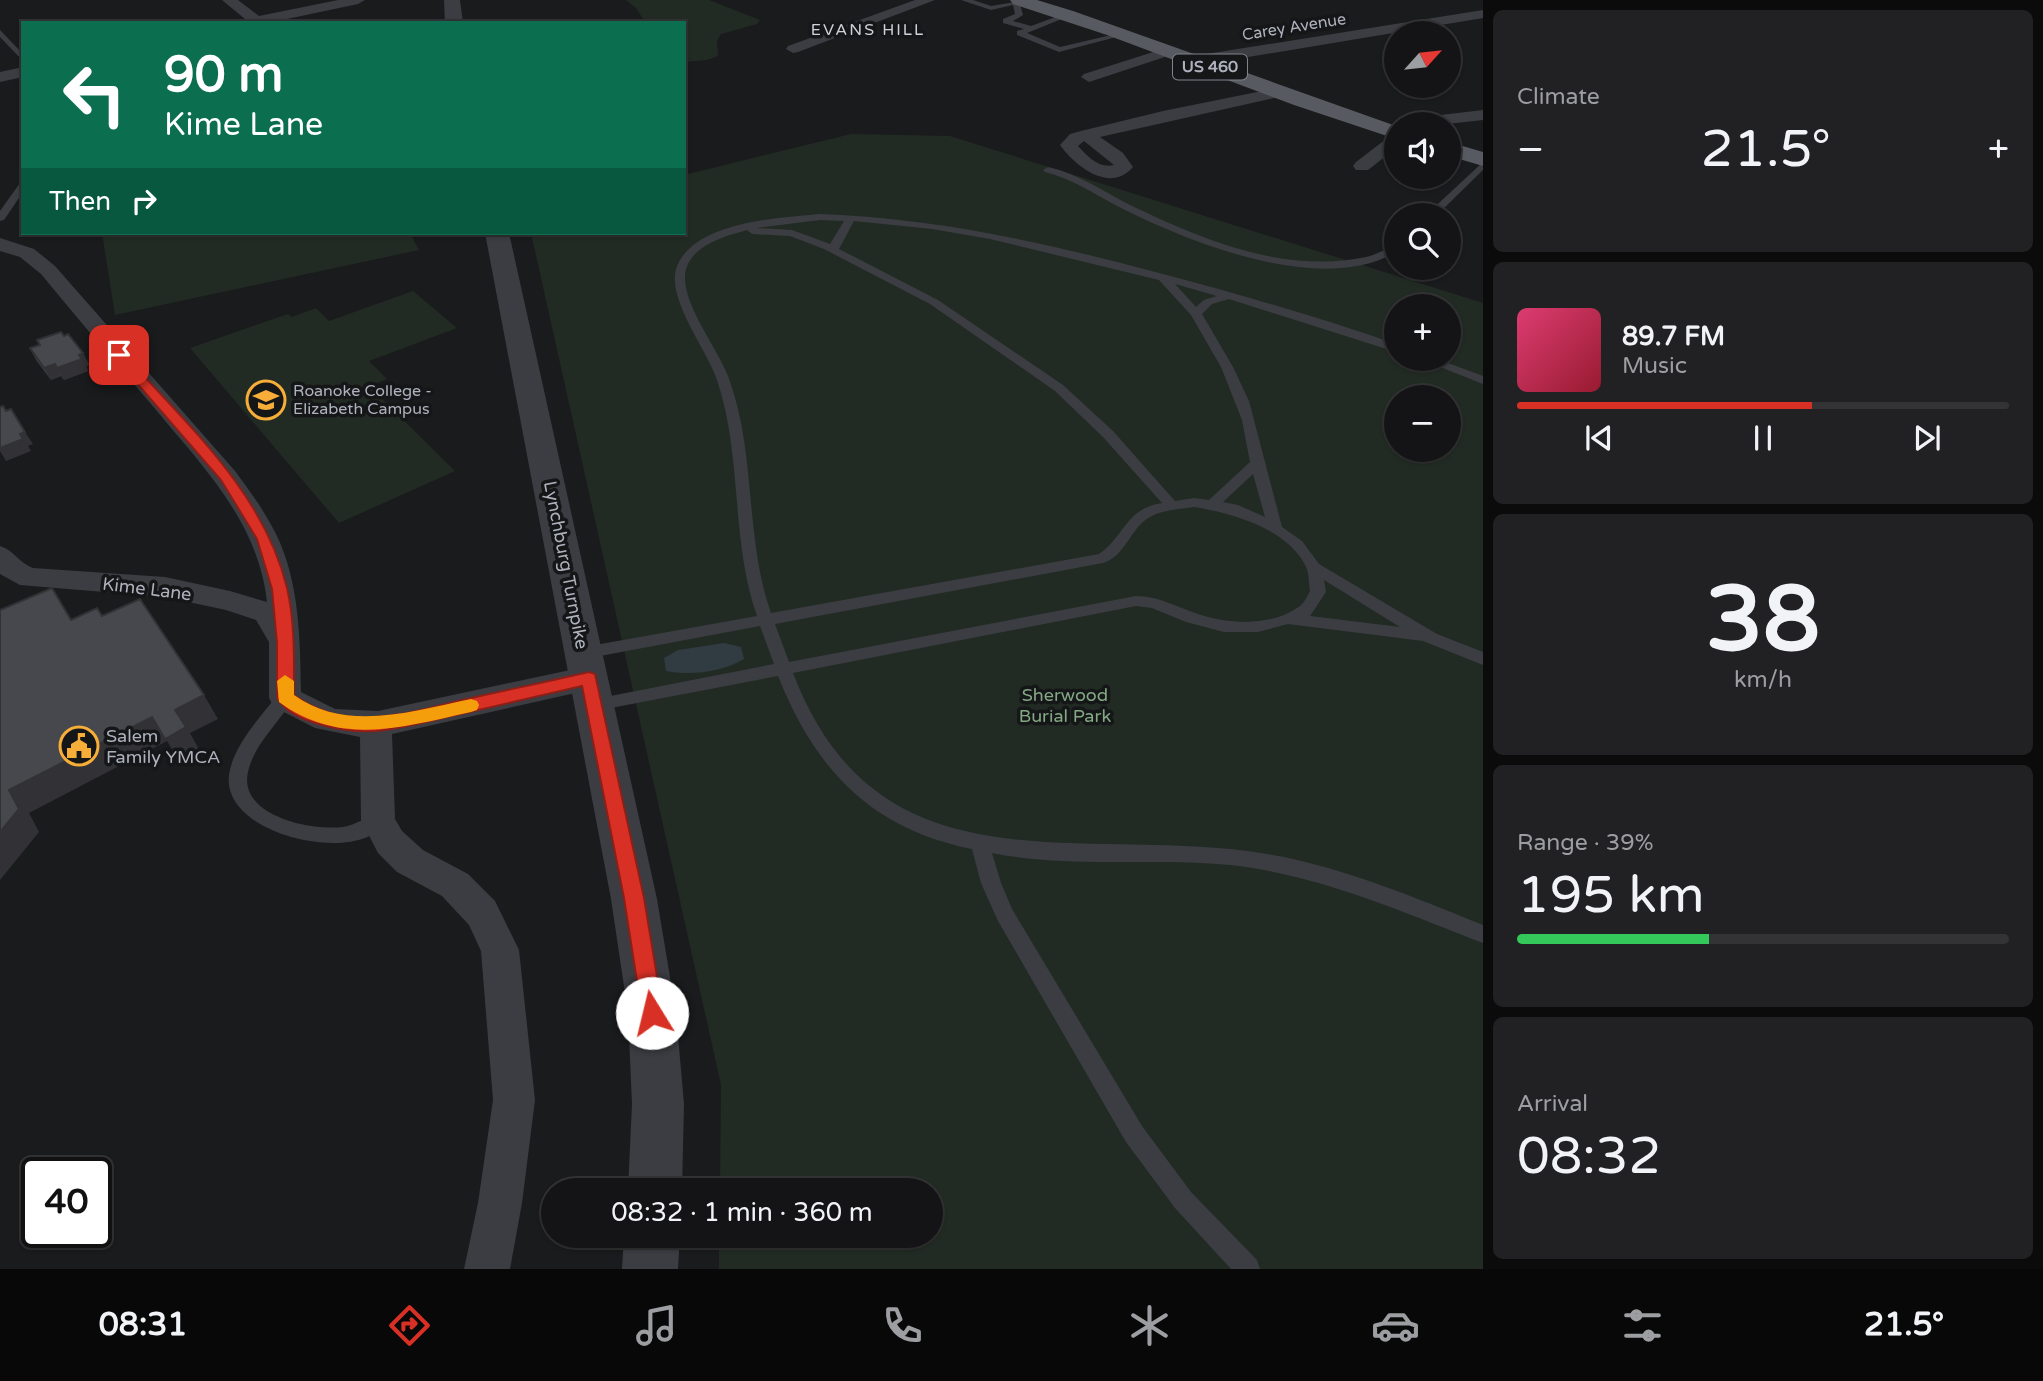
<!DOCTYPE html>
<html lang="en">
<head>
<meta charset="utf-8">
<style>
  body { margin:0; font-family:"Varela Round",sans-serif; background:#212123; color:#f1f3f6; height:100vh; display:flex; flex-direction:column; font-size:26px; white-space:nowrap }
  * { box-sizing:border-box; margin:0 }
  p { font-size:23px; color:#9d9ea1 }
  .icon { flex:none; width:38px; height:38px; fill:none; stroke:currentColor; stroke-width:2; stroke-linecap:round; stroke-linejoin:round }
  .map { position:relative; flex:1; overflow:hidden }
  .side { display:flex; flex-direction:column; gap:10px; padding:10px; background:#0b0b0c; width:560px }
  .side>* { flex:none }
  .banner { position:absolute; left:21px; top:21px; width:665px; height:214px; border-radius:0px; box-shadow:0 2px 5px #0004,0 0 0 2px #333335; background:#0b6e4f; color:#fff; overflow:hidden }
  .needle { width:46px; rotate:63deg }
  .tools { position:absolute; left:1384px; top:21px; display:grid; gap:14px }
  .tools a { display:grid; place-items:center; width:77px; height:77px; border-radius:50%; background:#141416; box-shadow:0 2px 5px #0004,0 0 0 2px #333335; font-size:35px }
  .speed { position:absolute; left:21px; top:1157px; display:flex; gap:14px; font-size:35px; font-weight:700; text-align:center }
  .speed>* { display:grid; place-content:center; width:91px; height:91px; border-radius:50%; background:#141416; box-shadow:0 2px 5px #0004,0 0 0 2px #333335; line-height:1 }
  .speed .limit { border:4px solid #111; border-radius:10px; background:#fff; color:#111 }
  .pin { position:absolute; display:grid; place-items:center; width:60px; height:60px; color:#fff; margin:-30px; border-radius:14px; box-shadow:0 4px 10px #0006 }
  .me { position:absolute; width:77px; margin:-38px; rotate:351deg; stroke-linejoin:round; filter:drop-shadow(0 0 5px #0008) }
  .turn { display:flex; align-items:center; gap:24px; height:147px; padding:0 28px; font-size:32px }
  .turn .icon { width:91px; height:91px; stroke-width:2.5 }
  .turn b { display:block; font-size:49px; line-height:60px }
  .then { display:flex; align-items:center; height:66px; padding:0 28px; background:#0003; gap:14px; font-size:26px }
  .big { font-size:52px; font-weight:600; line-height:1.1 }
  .side .widget { flex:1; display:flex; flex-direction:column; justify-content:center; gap:10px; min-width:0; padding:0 24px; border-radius:10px; background:#212123 }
  .side .dial { align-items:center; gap:0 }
  .dial b { font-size:91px; line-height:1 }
  .song { display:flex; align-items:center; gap:21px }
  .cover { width:84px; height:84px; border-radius:10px; background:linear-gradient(135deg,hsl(340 70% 55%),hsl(350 70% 35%)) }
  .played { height:7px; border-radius:4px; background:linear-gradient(90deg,#d93025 60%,#333335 60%) }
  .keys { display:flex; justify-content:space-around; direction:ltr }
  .heat { display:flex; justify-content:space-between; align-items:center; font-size:38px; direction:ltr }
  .charge { height:10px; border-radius:5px; background:linear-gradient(90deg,#34c759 39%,#333335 0) }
  .trip { position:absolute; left:541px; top:1178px; width:402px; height:70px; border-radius:35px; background:#141416; box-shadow:0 2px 5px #0004,0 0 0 2px #333335; font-weight:600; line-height:70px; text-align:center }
  .menu { display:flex; height:112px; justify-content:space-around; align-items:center; background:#080809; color:#9d9ea1 }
  .menu .icon { width:49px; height:49px }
  .menu .current { color:#d93025 }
  .menu b { font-size:32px; color:#f1f3f6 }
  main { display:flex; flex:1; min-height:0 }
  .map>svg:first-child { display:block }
  .green { fill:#222b23; fill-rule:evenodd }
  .water { fill:#303b42 }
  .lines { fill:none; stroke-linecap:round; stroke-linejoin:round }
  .service { fill:#3b3d42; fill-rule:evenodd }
  .minor { fill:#3b3d42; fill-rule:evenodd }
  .tertiary { fill:#3b3d42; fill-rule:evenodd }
  .primary { fill:#575a61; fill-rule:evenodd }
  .wall { fill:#3d3e42 }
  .shaded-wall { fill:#323236 }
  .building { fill:#47484d; stroke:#323236; stroke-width:2 }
  .route { fill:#d93025; stroke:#8d1f18; stroke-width:2 }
  .slow { fill:#f59e0b }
  .labels { text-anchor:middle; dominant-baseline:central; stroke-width:7; stroke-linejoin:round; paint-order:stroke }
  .far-street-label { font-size:16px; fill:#adb2bd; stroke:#151618 }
  .far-neighbourhood-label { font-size:16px; letter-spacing:2px; fill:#ced1d8; stroke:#151618 }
  .shield { fill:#151618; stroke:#7f838c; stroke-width:2 }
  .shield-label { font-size:16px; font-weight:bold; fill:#adb2bd }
  .far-poi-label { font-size:16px; fill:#adb2bd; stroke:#151618; text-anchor:start }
  .street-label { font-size:18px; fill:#adb2bd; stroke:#151618 }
  .park-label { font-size:18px; fill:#84a884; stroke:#151618 }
  .poi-label { font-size:18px; fill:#adb2bd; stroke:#151618; text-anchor:start }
</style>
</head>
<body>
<main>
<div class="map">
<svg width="1483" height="1269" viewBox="0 0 1483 1269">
  <rect width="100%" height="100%" fill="#1a1b1d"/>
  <path class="green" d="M 626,0 L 709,0 L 760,20 L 757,24 L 721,34 L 717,41 L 718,56 L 707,60 L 684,62 L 684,23 L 641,23 L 643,19 L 636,8 Z
    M 851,134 L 950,136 L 1483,303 L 1483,1269 L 719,1269 L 719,1236 L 931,1236 L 931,1190 L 720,1190 L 721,1085 L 531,233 L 684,233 L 684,175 ZM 1396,306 L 1449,306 L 1449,359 L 1396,359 ZM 1396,397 L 1449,397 L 1449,450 L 1396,450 Z
    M 102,233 L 410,233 L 419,250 L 115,315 Z
    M 413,291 L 457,328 L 369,361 L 387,379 L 369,386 L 455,471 L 339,523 L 190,348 L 288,314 L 292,317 L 316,308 L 329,321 Z"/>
  <path class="water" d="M 724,643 L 741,647 L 744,659 C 722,672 692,676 666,671 L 664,658 L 678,650 Z"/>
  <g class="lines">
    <path class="service" d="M 961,0 L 973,0 L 991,6 L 1027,0 L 1027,3 L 1020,4 L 1023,15 L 1013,21 L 1031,26 L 1069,12 L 1069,16 L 1027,33 L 1060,47 L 1124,32 L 1128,34 L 1059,52 L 1017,35 L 1017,31 L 1024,29 L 1003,23 L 1003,19 L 1015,14 L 1013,5 L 991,10 Z
      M 0,30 L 23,54 L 23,61 L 0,37 Z
      M 1483,162 L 1483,170 L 1437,215 L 1426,215 Z
      M 1048,167 C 1079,174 1103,191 1130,205 C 1203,240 1284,274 1366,257 C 1377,255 1386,248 1396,245 L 1396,252 C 1322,296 1191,243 1121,208 C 1096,195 1073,179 1045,172 L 1043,170 Z
      M 23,182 L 23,192 L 4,220 L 0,221 L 0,211 L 20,183 Z
      M 820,214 C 936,218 1047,243 1159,273 C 1239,294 1318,317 1396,344 L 1396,352 L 1229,299 L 1212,304 L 1202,314 L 1233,367 L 1249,401 L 1282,527 L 1302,541 L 1319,564 L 1437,634 L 1483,652 L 1483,665 L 1423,641 L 1288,624 L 1258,632 L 1224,632 L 1186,622 L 1152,608 L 1136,606 L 793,673 C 878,896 1078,825 1261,853 C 1338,865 1411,896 1483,925 L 1483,943 C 1400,911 1320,875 1230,865 C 1152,857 1070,869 992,853 L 1001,883 L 1012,909 L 1142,1126 L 1191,1192 L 1257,1260 L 1260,1269 L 1231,1269 L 1175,1208 L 1126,1142 L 998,921 L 981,883 L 972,849 C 871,829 815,769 778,676 L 595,711 L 589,710 L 587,705 L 589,700 L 595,699 L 774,664 L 760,626 L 584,659 L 578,657 L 576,653 L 578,649 L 584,647 L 757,616 C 730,539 743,457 717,380 C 706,347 661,293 679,262 C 701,221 779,218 820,214 ZM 820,220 L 844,221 L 830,244 L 792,230 L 756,228 ZM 854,221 L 932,229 L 990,239 L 1159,280 L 1191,315 L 1221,367 L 1242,420 L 1250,462 L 1209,500 L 1194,498 L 1175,501 L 1113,431 L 1063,385 L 938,300 L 839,249 ZM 747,230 L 752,234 L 790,236 L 824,249 L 930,304 L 1055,391 L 1103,437 L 1162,503 C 1125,509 1125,536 1099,554 L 771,613 C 744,536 757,453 728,376 C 717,347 678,299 686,269 C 694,244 726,236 747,230 ZM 1175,284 L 1217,296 L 1204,300 L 1196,307 ZM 1253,474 L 1265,517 L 1238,505 L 1223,502 ZM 1194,507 C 1232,513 1290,529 1307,569 C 1309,575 1309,585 1310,591 C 1307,597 1303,605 1297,608 C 1269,627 1228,624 1198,614 C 1177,607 1158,596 1136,596 L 789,662 L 775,624 L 1103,563 C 1126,556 1130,528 1150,517 C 1162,510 1180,509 1194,507 ZM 1324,580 L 1400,627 L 1310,616 L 1326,592 Z
      M 1420,359 L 1437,359 L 1483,376 L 1483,384 Z
      M 285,692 L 291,693 L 293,698 C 280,723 254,743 248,772 C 238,816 312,831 343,827 C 356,825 366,817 378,812 L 384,815 L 387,820 C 364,867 221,837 229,775 C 233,745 261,717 279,693 Z"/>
    <path class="minor" d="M 222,0 L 238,0 L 259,16 L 338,0 L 365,0 L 358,4 L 268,23 L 239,23 L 245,19 Z
      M 915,0 L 935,0 L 798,52 L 793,53 L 786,49 L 788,46 Z
      M 1483,10 L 1483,18 L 1194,66 L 1186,61 L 1194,56 Z
      M 1169,47 L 1174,48 L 1176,51 L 1174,54 L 1089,82 L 1081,77 L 1084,74 Z
      M 23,67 L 23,77 L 0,82 L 0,72 Z
      M 1277,88 L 1283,90 L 1285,93 L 1283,96 L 1100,137 L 1123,153 L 1133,167 C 1110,194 1075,166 1060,145 L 1070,134 L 1081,131 L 1163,111 ZM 1084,141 L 1114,165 C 1099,169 1087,156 1078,146 Z
      M 1483,110 L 1483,120 L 1447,124 L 1399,124 L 1407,119 Z
      M 1396,135 L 1396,148 L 1368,170 L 1356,170 L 1353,166 L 1356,162 L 1390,136 Z
      M 0,238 L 34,249 L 55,266 L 235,471 C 250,491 265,512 276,534 C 300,583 300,640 301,692 L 335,709 L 378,711 L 589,666 L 600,670 L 604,678 L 600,686 L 589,690 L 392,734 L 395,819 L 402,831 L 423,850 L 468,874 L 495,901 L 519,950 L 535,1100 L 522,1203 L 510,1269 L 464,1269 L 478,1203 L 493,1100 L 481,951 L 469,925 L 442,896 L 397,872 L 378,853 L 361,820 L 360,737 L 315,728 L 274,707 L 269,698 L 269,642 L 256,620 L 226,610 L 165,597 L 20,585 L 0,574 L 0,546 C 14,550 19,563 33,568 L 165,577 L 230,591 L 267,602 C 258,520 201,465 151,404 C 114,361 77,318 41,274 L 20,257 L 0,251 Z"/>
    <path class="tertiary" d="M 444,0 L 460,0 L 463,23 L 445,23 Z
      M 485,233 L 509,233 L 657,899 L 676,1013 L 684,1104 L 682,1190 L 628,1190 L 632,1104 L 628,1013 L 611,899 Z
      M 624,1236 L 680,1236 L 678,1269 L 622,1269 Z"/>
    <path class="primary" d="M 1010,0 L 1037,0 L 1073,11 L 1396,126 L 1396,139 L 1294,105 L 1107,35 L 1013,4 Z
      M 1449,142 L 1483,152 L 1483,166 L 1449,156 Z"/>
  </g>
  <path class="wall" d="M 64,336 L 83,353 L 89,365 L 86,366 L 88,371 L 64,380 L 61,376 L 51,380 L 36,360 L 30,348 L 40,345 L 37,340 Z"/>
  <path class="shaded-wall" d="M 83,353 L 89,365 L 86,366 L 88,371 L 64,380 L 57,368 Z
    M 55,364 L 61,376 L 51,380 L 44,368 Z
    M 25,432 L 33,444 L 28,446 L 31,451 L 6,461 L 0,451 L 0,448 L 20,434 Z
    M 204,695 L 218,719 L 190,733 L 200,751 L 180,762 L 167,741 L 29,813 L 39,832 L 0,880 L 0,832 L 9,790 L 152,717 L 175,710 Z"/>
  <path class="building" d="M 61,332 L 64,336 L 68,334 L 83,353 L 79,355 L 82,359 L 57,368 L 55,364 L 44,368 L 30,348 L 40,345 L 37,340 Z
    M 3,406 L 6,411 L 11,409 L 25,432 L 20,434 L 23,439 L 0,448 L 0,407 Z
    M 52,588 L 71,620 L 97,608 L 102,616 L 140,599 L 204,695 L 175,710 L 186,727 L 165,739 L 152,717 L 9,790 L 19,809 L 0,832 L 0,610 Z"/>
  <path class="route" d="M 119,352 L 123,353 C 186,424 264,492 287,588 C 295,622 294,660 294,695 C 312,708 330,715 353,717 C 388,720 425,709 458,701 C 502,691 546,682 589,672 L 595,674 L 644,898 L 663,1013 L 660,1020 L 652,1023 L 645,1020 L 642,1013 L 624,898 L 582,686 C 542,695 501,705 461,714 C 433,720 404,728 376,731 C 349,733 292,724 277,698 L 277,643 L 272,589 L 257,539 L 221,480 L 115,358 L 115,353 Z"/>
  <path class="slow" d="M 285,675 L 294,681 L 294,695 C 347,733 412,711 471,699 L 477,701 L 479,705 L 477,710 L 471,712 C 403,727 341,747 279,702 L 277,681 Z"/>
  <defs>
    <symbol id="university-ring" viewBox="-11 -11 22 22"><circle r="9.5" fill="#151618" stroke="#f7ae39" stroke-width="1.5"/><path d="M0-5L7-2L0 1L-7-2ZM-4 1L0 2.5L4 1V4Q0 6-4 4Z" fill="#f7ae39"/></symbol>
    <symbol id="civic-ring" viewBox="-11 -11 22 22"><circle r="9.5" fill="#151618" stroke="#f7ae39" stroke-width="1.5"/><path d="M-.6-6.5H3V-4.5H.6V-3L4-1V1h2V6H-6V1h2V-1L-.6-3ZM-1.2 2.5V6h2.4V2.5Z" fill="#f7ae39"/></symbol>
  </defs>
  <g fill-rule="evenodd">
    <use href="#university-ring" x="244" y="378" width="44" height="44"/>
    <use href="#civic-ring" x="57" y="724" width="44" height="44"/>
  </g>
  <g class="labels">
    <g class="far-street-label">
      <text transform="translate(1294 27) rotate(-9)">Carey Avenue</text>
    </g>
    <g class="far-neighbourhood-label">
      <text x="868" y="30">EVANS HILL</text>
    </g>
    <rect class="shield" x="1173" y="54.5" width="74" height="25" rx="5"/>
    <g class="shield-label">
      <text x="1210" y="67">US 460</text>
    </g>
    <g class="far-poi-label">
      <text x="293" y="391">Roanoke College -<tspan x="293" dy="18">Elizabeth Campus</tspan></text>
    </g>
    <g class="street-label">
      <text transform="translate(566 565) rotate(79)">Lynchburg Turnpike</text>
      <text transform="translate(147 589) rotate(7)">Kime Lane</text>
    </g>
    <g class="park-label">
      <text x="1065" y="695">Sherwood<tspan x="1065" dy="21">Burial Park</tspan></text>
    </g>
    <g class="poi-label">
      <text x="106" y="736">Salem<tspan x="106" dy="21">Family YMCA</tspan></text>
    </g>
  </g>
</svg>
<div class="tools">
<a><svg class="needle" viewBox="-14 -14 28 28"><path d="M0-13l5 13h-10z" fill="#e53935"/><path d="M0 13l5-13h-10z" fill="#9d9ea1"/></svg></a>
<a><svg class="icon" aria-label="sound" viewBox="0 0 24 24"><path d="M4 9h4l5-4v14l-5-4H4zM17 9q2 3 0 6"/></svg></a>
<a><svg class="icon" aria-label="search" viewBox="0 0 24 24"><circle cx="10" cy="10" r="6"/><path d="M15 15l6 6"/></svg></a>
<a>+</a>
<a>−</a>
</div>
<div class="speed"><div class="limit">40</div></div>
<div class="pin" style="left:119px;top:355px;background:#d93025"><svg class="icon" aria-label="arrive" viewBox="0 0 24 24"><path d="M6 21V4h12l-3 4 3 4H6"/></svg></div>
<svg class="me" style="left:652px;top:1013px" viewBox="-20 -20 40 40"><circle r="19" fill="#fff"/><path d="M0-13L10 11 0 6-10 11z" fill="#d93025"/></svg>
<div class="trip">08:32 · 1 min · 360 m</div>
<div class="banner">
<div class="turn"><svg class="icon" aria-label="left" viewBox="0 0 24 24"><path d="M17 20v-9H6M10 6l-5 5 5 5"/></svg><div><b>90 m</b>Kime Lane</div></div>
<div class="then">Then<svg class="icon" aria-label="right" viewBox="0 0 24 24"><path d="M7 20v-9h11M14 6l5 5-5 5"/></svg></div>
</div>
</div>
<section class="side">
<div class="widget"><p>Climate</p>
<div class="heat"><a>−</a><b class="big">21.5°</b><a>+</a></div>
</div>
<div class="widget">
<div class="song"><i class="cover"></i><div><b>89.7 FM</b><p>Music</p></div></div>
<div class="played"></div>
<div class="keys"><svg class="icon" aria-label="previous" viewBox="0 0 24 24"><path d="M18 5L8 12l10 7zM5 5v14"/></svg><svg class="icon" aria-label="pause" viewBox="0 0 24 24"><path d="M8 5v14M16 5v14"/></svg><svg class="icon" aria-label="next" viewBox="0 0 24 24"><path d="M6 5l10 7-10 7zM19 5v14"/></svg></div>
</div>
<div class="widget dial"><b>38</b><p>km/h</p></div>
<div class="widget"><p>Range · 39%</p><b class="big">195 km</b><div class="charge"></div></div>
<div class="widget"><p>Arrival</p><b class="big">08:32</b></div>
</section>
</main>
<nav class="menu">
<b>08:31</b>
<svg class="icon current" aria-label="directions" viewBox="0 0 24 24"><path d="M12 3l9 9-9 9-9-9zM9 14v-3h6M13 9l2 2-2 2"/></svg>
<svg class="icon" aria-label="music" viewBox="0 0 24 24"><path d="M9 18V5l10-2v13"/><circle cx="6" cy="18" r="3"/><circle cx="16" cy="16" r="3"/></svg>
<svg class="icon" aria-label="phone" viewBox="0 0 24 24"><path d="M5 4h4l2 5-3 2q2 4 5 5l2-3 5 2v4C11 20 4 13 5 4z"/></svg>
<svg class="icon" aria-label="climate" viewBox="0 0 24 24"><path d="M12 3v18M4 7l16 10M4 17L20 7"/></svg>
<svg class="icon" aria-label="car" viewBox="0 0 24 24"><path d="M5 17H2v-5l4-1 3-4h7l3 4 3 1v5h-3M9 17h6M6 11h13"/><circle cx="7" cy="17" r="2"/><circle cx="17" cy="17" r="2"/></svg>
<svg class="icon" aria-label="filters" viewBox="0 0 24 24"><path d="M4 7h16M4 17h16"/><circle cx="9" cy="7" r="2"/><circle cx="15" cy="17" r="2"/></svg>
<b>21.5°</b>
</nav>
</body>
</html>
